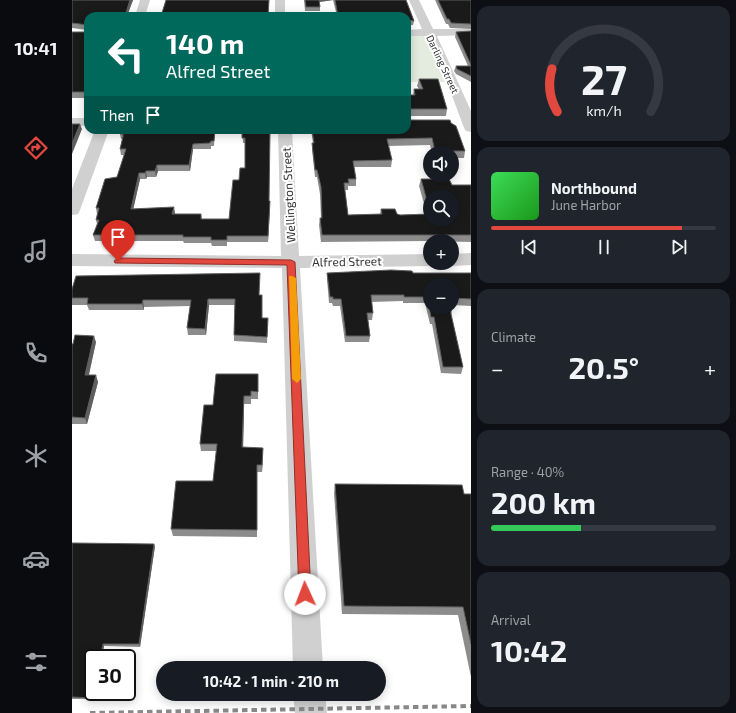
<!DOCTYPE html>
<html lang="en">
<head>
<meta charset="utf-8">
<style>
  body { margin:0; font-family:"Exo 2",sans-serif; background:#20242c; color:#f1f3f6; height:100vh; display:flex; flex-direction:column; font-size:15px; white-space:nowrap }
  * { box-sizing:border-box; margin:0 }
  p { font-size:13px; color:#9ea1a6 }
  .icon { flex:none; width:22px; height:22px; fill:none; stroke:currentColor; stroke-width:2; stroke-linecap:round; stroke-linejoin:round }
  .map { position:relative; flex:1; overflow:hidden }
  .side { display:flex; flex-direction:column; gap:6px; padding:6px; background:#0d0f14; width:265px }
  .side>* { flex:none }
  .hud { position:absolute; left:12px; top:12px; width:327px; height:122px; border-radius:12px; box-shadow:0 2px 10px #0003; background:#00695c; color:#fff; overflow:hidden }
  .fabs { position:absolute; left:351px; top:146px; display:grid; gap:8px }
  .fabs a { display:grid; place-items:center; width:36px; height:36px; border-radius:50%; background:#171b24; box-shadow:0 2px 10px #0003; font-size:20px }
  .speed { position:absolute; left:12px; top:649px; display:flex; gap:8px; font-size:20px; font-weight:700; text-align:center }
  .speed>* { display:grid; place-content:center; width:52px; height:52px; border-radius:50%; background:#171b24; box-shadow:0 2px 10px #0003; line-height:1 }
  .speed .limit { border:2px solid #111; border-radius:6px; background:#fff; color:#111 }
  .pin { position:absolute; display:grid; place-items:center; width:34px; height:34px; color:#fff; margin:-41px -17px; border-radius:50% 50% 50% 0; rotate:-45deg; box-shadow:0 0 4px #0007 }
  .pin .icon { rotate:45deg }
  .me { position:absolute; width:44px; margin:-22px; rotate:358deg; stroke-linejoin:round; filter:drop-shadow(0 0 3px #0008) }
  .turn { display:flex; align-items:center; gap:14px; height:84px; padding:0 16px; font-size:18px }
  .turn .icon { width:52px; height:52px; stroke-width:2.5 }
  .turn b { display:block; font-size:28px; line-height:34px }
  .then { display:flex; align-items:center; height:38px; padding:0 16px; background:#0003; gap:8px; font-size:15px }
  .big { font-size:30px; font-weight:700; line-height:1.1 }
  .side .card { flex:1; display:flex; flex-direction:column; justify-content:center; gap:6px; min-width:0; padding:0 14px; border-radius:12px; background:#20242c }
  .side .dial { align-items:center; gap:0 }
  .dial svg { height:104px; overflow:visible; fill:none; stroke:#363941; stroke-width:7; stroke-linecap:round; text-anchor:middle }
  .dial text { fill:#f1f3f6; stroke:none }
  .song { display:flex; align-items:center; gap:12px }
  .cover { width:48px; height:48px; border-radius:6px; background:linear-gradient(135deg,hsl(130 70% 55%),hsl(120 70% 35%)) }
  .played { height:4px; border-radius:2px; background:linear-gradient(90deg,#e2483d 85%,#363941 85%) }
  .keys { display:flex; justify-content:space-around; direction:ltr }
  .heat { display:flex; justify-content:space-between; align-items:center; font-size:22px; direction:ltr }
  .charge { height:6px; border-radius:3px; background:linear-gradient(90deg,#34c759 40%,#363941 0) }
  .trip { position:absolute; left:84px; top:661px; width:230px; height:40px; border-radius:20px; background:#171b24; box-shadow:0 2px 10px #0003; font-weight:700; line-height:40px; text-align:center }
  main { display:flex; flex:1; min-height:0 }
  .dock { display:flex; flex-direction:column; width:72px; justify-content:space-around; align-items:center; background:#090b0e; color:#9ea1a6 }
  .dock .icon { width:28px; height:28px }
  .dock .selected { color:#e2483d }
  .dock b { font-size:18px; color:#f1f3f6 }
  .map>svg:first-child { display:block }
  .green { fill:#e4ecdf }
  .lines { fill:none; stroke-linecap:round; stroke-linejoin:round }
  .minor { fill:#d0d0d0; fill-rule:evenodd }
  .rail { stroke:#888; stroke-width:4; stroke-dasharray:5.5 4; stroke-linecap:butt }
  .wall { fill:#8c8c8c; fill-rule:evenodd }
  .shaded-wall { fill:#5f5f5f }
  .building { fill:#1a1a1a; stroke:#5f5f5f }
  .route { fill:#e2483d; stroke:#932f28 }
  .slow { fill:#f59e0b }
  .labels { text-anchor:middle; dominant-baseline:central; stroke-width:4; stroke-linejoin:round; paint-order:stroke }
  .far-street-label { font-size:10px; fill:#333; stroke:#fff }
  .street-label { font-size:12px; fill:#333; stroke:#fff }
</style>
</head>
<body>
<main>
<nav class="dock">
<b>10:41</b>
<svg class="icon selected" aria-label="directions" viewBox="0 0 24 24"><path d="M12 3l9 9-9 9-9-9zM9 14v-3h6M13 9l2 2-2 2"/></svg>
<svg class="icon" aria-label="music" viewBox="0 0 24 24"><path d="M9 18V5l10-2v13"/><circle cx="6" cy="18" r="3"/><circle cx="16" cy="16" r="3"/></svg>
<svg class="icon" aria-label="phone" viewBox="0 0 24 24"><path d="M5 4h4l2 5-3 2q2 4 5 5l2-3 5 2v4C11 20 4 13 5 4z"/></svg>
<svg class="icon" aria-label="climate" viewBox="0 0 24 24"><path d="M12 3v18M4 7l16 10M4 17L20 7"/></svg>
<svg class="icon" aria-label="car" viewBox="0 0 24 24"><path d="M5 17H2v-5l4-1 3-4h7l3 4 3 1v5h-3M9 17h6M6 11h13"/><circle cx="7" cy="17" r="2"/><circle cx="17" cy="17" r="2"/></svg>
<svg class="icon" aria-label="filters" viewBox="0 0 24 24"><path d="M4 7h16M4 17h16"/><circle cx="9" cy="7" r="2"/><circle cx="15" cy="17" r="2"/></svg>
</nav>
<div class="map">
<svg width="399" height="713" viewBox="0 0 399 713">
  <rect width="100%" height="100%" fill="#fff"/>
  <path class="green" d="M 357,32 L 381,82 L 335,82 L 335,33 Z"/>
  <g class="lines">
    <path class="minor" d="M 68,0 L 78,0 L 73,16 L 63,16 Z
      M 203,0 L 213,0 L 213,16 L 203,16 Z
      M 337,0 L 347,0 L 361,29 L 399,29 L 399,35 L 365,36 L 399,111 L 399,132 L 394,131 L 392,128 L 375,82 L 353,36 L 335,36 L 335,30 L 350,29 Z
      M 0,118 L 16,118 L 16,126 L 0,126 Z
      M 23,130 L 37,130 L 8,210 L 6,214 L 0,215 L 0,189 Z
      M 206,130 L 220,130 L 227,256 L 358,254 L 358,263 L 365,263 L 358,266 L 228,268 L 251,668 L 221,668 L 210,268 L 0,266 L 0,254 L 209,256 Z
      M 399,253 L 399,265 L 380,266 L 373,263 L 380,263 L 380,254 Z
      M 221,694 L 253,694 L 255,713 L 223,713 Z"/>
    <path class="rail" d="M 18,713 L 399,706"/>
  </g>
  <path class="wall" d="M 0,0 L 61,0 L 55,16 L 16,16 L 16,98 L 0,98 L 0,32 L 15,32 L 15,30 L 0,28 Z
    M 232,0 L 334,0 L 342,21 L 341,25 L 335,25 L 335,16 L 265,16 L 261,0 L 248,2 L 248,11 L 233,11 Z
    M 363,0 L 399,0 L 399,29 L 378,28 L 376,24 L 374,24 Z
    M 399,31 L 399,82 L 384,74 L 382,71 L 384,66 L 396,66 L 383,37 L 384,32 Z
    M 347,79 L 375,109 L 374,116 L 335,116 L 335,95 L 341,95 L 342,89 L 347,89 L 345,86 Z
    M 336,120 L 379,123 L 393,151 L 392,158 L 380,158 L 380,153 L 360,153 L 358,145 L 316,146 L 320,160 L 319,167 L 282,167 L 284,179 L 284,186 L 276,186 L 276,190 L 273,190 L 276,215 L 308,214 L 309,209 L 328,215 L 355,214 L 347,186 L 349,179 L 380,185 L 399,185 L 399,242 L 358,241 L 249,242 L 247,225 L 248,218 L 249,218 L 248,194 L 245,177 L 243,177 L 240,149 L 241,143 L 239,130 L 335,130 ZM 358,197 L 380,219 L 358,219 Z
    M 50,130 L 143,130 L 142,146 L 139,146 L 139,149 L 121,149 L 118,171 L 86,171 L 84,177 L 75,177 L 74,179 L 68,179 L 61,209 L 103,213 L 102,214 L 129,214 L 130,219 L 157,219 L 167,180 L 173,168 L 173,143 L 171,143 L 170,130 L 197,201 L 198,201 L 196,242 L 155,242 L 155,246 L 140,246 L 139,243 L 112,243 L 111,241 L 23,241 L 21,235 L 25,224 L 24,220 L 25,214 L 24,208 L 45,177 L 52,155 L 49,155 L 48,149 L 50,139 L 49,139 L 48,134 Z
    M 255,273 L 399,273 L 399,306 L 380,305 L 380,285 L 379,314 L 391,367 L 389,374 L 369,373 L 360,324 L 358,324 L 353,303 L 331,303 L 331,301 L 299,302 L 301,313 L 300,320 L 296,320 L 298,336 L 297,342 L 273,342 L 268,306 L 261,306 L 260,303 L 257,303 L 255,279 Z
    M 0,289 L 188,295 L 190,318 L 196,325 L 195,343 L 162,341 L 162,335 L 163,305 L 137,305 L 134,335 L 116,335 L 115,328 L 118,306 L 72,307 L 72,310 L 17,310 L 15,305 L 0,305 Z
    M 24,342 L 17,375 L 26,382 L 15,424 L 0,424 L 0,344 Z
    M 186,374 L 186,399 L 179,399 L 179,404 L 172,404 L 171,447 L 191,455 L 190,472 L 185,472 L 185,537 L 101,536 L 99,529 L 141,481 L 145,451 L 129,451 L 128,444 L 141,405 Z
    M 263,484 L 392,494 L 399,494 L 399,677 L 386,615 L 270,614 L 262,493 Z
    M 0,543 L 83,546 L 68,647 L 32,646 L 21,692 L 24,692 L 23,699 L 0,699 Z"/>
  <path class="shaded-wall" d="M 58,0 L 61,0 L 55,16 L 53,16 Z
    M 247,0 L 261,0 L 247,2 Z
    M 8,124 L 10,129 L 0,154 L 0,144 Z
    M 121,144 L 121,149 L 118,171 L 117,165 Z
    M 85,165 L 86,171 L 84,177 L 83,171 Z
    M 74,171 L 75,177 L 74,179 L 73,173 Z
    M 67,173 L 68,179 L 60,215 L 59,209 Z
    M 198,201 L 198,207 L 196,242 L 196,236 Z
    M 102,207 L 103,213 L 101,220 L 100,214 Z
    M 136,299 L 137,305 L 134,335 L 133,329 Z
    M 71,300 L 72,307 L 72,310 L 70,304 Z
    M 22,336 L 24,342 L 15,382 L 13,375 Z
    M 24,375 L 26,382 L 15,424 L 13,418 Z
    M 172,396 L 172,404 L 171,454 L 170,447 Z
    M 191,448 L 191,455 L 190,472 L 190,465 Z
    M 82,544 L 83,546 L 68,647 L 67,644 Z
    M 31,644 L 32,646 L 30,658 L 28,658 Z
    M 22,692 L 24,692 L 23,699 L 21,698 Z"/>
  <path class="building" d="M 0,0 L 58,0 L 53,16 L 16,16 L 16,25 L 0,23 Z
    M 94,0 L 197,0 L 196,16 L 89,16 Z
    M 233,0 L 247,0 L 248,7 L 234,7 Z
    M 263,0 L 334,0 L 342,21 L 335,20 L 335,16 L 266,16 Z
    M 366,0 L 399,0 L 399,24 L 379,23 L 377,19 L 375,19 Z
    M 16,27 L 16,92 L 0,92 L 0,32 L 15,32 Z
    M 399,31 L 399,65 L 384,32 Z
    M 384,66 L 399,66 L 399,76 L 385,69 Z
    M 347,79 L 366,79 L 375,109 L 336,109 L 335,116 L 335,95 L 343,95 L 342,89 L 351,89 Z
    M 335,119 L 336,120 L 378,120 L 379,123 L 384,126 L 393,151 L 363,151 L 360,138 L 315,139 L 320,160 L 281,161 L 284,179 L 276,179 L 277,183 L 272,183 L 276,215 L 310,214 L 309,209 L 323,209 L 325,214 L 328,215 L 358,214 L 358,219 L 380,219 L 380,197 L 358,197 L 358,212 L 349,179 L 377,179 L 380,185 L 399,185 L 399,235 L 250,235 L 248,218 L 250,218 L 249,187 L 245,170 L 243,170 L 240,143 L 242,143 L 240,130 L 335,130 Z
    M 0,124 L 8,124 L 0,144 Z
    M 50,130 L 143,130 L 142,141 L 139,141 L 138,143 L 121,144 L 117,165 L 85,165 L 83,171 L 74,171 L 73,173 L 67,173 L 59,209 L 102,207 L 100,214 L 129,214 L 129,219 L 157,219 L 161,180 L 167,180 L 168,168 L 173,168 L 173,138 L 170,138 L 170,130 L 196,130 L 198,132 L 197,201 L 198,201 L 196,236 L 155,236 L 155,240 L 139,240 L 139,237 L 111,237 L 111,235 L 21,235 L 27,220 L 24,220 L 27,208 L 24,208 L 33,179 L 45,177 L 54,149 L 48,149 L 51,137 L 51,134 L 48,134 Z
    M 319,270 L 340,271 L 341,273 L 399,273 L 399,299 L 380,298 L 380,285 L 358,285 L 358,307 L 379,307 L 379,314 L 391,367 L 371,367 L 362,317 L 359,317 L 355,297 L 332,297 L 332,295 L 299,295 L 301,313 L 295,313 L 298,336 L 274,336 L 269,299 L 261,299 L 261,297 L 258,297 L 255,273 Z
    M 188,273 L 187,295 L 190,295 L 190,318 L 196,318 L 195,337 L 162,335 L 163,299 L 136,299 L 133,329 L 115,328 L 119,300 L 71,300 L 70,304 L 15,304 L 16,298 L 0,298 L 0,289 L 4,276 Z
    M 3,335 L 22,336 L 13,375 L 24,375 L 13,418 L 0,417 L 0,344 L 1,344 Z
    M 144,374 L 186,374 L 186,392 L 179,391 L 179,396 L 172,396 L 170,447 L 191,448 L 190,465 L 185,465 L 185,530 L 99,529 L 104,481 L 141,481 L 145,444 L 128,444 L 132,405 L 141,405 Z
    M 263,484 L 390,485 L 392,494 L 399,494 L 399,644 L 391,607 L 272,606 Z
    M 0,543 L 82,544 L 67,644 L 31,644 L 28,658 L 21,658 L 21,692 L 22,692 L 21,698 L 0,697 Z"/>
  <path class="route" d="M 46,258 L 219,260 L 223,262 L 239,594 L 237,598 L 233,600 L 228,598 L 227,594 L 215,265 L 43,263 L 42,261 Z"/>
  <path class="slow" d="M 217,276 L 220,276 L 224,278 L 229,379 L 225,383 L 220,379 Z"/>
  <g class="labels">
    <g class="far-street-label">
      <text transform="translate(371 64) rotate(65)">Darling Street</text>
    </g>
    <g class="street-label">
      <text transform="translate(216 195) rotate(-93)">Wellington Street</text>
      <text transform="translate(275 261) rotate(-1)">Alfred Street</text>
    </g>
  </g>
</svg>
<div class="fabs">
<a><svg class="icon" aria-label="sound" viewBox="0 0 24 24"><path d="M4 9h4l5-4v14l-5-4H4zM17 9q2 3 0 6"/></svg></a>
<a><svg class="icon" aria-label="search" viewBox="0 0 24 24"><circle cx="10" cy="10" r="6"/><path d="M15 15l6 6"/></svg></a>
<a>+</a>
<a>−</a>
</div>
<div class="speed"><div class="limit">30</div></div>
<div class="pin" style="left:46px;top:261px;background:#d93025"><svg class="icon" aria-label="arrive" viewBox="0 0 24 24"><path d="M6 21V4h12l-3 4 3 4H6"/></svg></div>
<svg class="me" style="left:233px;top:594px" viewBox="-20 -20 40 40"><circle r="19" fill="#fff"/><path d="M0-13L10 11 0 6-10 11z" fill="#e2483d"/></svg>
<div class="trip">10:42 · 1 min · 210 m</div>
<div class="hud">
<div class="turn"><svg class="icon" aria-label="left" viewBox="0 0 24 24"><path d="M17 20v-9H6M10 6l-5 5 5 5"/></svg><div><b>140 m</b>Alfred Street</div></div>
<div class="then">Then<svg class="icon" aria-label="arrive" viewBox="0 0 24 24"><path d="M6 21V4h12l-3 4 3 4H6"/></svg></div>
</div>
</div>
<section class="side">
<div class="card dial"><svg viewBox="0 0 100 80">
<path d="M14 69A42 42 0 1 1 86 69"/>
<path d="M14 69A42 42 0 0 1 10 36" stroke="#e2483d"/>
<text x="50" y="56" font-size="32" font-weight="700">27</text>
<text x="50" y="72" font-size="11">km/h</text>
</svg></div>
<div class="card">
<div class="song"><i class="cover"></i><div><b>Northbound</b><p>June Harbor</p></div></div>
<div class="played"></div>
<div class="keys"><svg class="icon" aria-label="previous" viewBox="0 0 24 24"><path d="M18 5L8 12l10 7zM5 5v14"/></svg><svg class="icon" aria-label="pause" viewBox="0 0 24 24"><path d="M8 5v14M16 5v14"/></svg><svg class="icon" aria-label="next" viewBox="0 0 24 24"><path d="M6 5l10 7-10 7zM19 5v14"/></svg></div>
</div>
<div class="card"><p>Climate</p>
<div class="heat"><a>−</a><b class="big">20.5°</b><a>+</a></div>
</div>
<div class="card"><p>Range · 40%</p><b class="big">200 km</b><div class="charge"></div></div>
<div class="card"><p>Arrival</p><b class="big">10:42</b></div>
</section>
</main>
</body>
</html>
